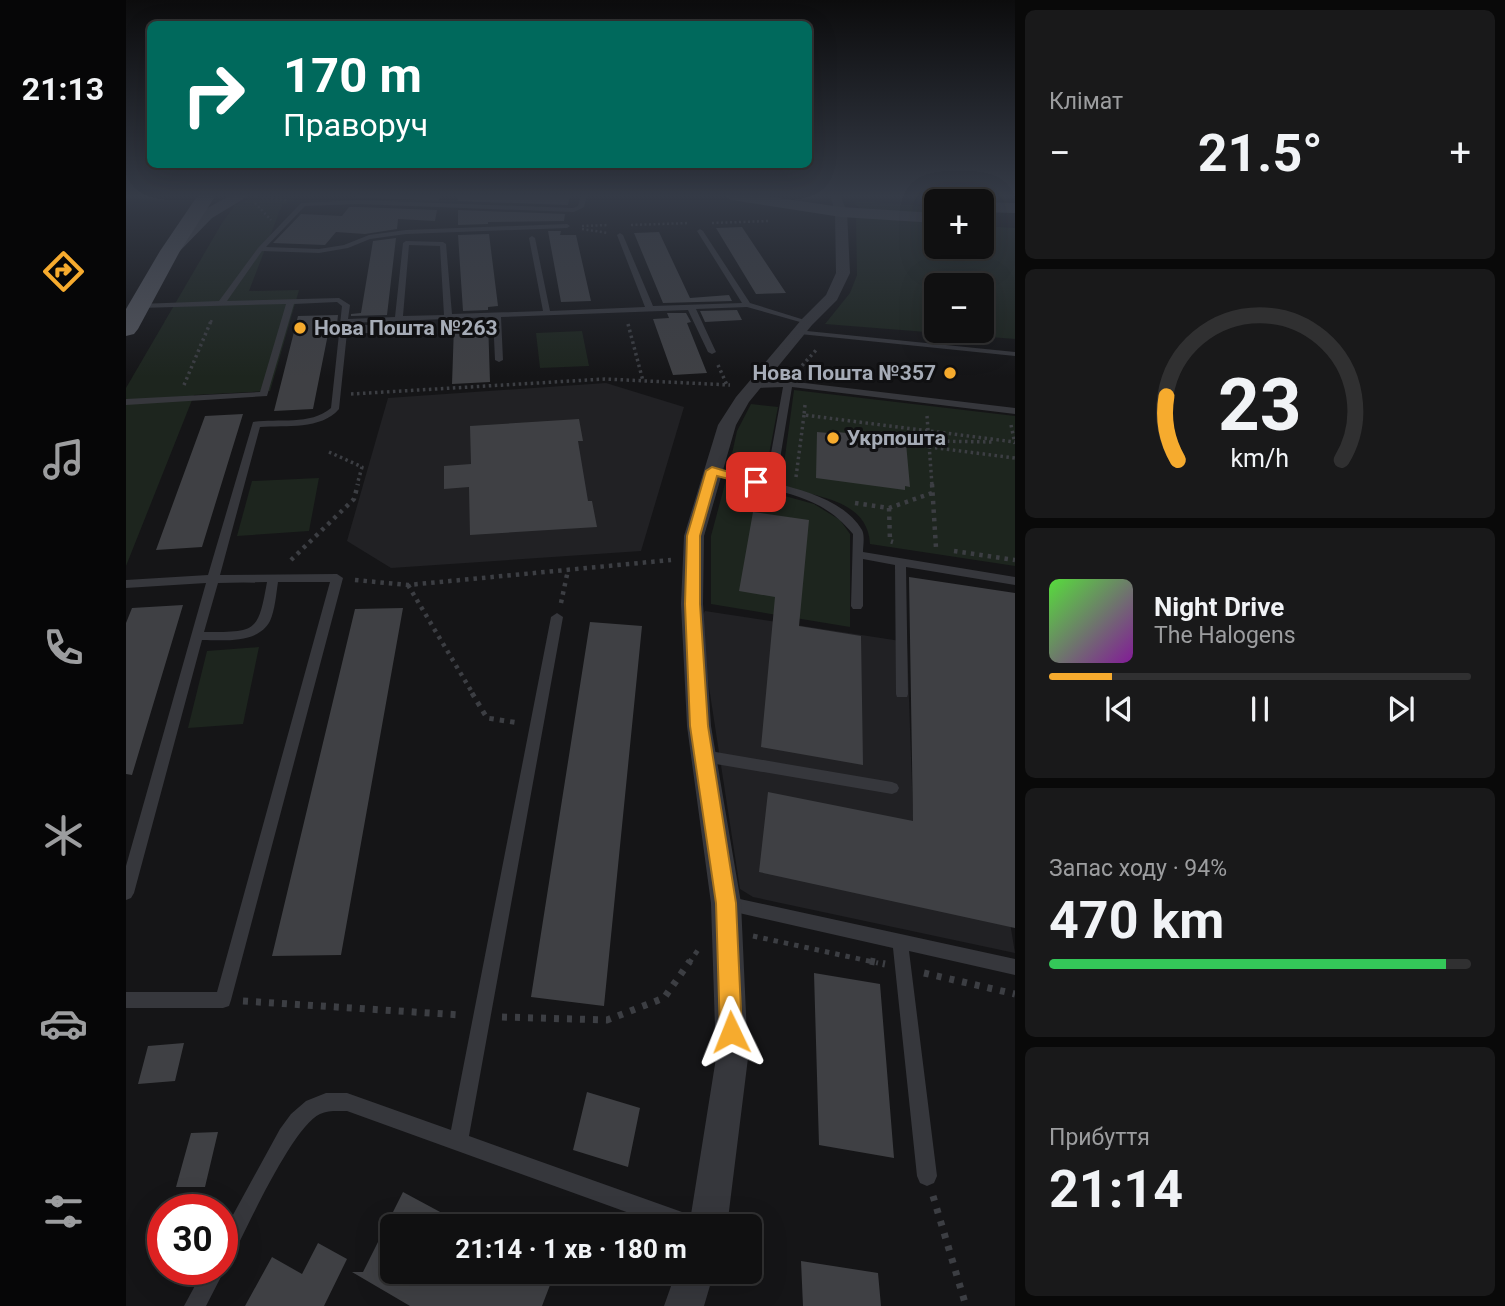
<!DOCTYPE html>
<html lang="uk">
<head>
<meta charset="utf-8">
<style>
  body { margin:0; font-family:Roboto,sans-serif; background:#19191a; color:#f1f3f6; height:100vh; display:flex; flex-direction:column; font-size:26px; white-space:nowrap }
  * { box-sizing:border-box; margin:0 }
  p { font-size:23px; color:#9c9d9f }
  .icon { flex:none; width:38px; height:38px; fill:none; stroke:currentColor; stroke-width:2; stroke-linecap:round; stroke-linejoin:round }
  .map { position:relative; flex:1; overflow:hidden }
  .panel { display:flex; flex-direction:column; gap:10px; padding:10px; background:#090909; width:490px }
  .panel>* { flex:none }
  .hud { position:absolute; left:21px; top:21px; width:665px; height:147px; border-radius:10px; box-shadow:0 7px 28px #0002,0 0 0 2px #303031; background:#00695c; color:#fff; overflow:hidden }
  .buttons { position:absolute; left:798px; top:189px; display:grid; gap:14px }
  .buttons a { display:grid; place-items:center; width:70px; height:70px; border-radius:10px; background:#101011; box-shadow:0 7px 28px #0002,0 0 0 2px #303031; font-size:35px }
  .speed { position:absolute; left:21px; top:1194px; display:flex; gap:14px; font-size:35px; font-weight:700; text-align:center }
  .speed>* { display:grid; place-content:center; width:91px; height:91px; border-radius:50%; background:#101011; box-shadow:0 7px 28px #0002,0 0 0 2px #303031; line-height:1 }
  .speed .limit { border:10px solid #d22; background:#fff; color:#111 }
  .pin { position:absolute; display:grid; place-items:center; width:60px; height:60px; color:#fff; margin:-30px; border-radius:14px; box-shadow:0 4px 10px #0006 }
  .me { position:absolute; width:77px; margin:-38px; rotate:358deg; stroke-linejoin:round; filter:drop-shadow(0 0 5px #0008) }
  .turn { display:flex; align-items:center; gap:24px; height:147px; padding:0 21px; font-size:32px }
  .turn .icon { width:91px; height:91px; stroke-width:2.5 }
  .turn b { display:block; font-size:49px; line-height:60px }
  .big { font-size:52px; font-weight:700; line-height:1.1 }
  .panel .widget { flex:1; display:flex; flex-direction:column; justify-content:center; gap:10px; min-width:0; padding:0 24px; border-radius:10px; background:#19191a }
  .panel .dial { align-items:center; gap:0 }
  .dial svg { height:182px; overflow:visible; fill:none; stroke:#303031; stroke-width:7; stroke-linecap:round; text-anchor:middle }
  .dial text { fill:#f1f3f6; stroke:none }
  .song { display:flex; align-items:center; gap:21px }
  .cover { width:84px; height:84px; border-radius:10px; background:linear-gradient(135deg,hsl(110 70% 55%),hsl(290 70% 35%)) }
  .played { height:7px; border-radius:4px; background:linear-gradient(90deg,#f6ab2e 15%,#303031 15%) }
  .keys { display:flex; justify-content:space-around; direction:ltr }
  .heat { display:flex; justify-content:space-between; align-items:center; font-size:38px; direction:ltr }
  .charge { height:10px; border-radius:5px; background:linear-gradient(90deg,#34c759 94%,#303031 0) }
  .trip { position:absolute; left:254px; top:1214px; width:382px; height:70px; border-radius:10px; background:#101011; box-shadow:0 7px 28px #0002,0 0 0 2px #303031; font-weight:700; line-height:70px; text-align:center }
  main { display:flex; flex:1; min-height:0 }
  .tab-bar { display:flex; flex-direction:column; width:126px; justify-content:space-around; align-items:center; background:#060607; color:#9c9d9f }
  .tab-bar .icon { width:49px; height:49px }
  .tab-bar .current { color:#f6ab2e }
  .tab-bar b { font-size:32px; color:#f1f3f6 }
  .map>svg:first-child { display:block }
  .built { fill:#212124 }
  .green { fill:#1d251e; fill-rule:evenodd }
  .building { fill:#3f4044 }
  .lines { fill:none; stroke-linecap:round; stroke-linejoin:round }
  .path-far4 { stroke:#3c3e43; stroke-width:2.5; stroke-dasharray:2 2.5; stroke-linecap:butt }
  .path-far3 { stroke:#3c3e43; stroke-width:3.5; stroke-dasharray:2.5 3.5; stroke-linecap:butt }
  .path-far2 { stroke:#3c3e43; stroke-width:4.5; stroke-dasharray:3.5 5; stroke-linecap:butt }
  .path-far1 { stroke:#3c3e43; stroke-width:5; stroke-dasharray:4.5 6; stroke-linecap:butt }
  .path { stroke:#3c3e43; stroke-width:7; stroke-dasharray:5 8; stroke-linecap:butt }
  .lane { fill:#36373c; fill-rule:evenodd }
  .street { fill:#36373c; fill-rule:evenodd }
  .secondary { fill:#44464c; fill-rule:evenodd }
  .primary { fill:#52545b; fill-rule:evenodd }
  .route { fill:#f6ab2e; stroke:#a06f1e; stroke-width:2 }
  .poi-dot { fill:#f6ab2e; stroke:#101012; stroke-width:2.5 }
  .labels { text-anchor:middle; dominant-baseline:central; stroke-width:6; stroke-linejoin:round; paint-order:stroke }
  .far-poi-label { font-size:21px; font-weight:bold; fill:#a6acb7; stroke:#101012; text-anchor:start }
</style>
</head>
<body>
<main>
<nav class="tab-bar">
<b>21:13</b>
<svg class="icon current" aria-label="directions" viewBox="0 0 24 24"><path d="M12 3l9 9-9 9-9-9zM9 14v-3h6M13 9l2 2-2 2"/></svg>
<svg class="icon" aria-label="music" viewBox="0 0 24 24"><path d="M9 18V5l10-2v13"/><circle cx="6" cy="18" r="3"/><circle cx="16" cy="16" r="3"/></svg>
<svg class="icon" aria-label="phone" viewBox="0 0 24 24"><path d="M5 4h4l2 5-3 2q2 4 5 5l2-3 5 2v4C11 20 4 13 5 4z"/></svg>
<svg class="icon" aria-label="climate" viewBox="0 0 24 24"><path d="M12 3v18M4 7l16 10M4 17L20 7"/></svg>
<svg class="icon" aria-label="car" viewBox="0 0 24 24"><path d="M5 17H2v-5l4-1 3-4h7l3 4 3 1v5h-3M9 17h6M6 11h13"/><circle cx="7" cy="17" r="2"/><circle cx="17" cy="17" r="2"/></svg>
<svg class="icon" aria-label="filters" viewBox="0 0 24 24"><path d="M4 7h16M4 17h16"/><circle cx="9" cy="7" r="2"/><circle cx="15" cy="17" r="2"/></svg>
</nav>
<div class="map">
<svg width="889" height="1306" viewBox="0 0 889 1306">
  <rect width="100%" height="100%" fill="#151517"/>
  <path class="built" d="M 480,383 L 558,407 L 515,551 L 265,568 L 221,541 L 262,398 Z
    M 579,611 L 781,642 L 789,873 L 879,892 L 889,953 L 627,897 L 614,889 L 573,622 Z"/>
  <path class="green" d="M 131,195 L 177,195 L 156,205 L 123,291 L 173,290 L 144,391 L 68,395 L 0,566 L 0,388 L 96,223 L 109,205 Z
    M 735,201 L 810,207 L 810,215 L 735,209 L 728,203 Z
    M 730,216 L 810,223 L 810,247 L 856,247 L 856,226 L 889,228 L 889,339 L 699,324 L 724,293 L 731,275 ZM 810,285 L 856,285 L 856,331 L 810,331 Z
    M 456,331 L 463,366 L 414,368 L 410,333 Z
    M 668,390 L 889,416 L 889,566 L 744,544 C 742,499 689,497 655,486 Z
    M 625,404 L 652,407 L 638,481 L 602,472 L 611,431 Z
    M 193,478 L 183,531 L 111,536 L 126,481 Z
    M 600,480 L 688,504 L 714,520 L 724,534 L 724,627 L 585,604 L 585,536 Z
    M 133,647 L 117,724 L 62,728 L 81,651 Z"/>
  <path class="building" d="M 231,195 L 314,195 L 313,200 L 229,198 Z
    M 332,195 L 444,195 L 442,205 L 332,201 Z
    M 223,207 L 232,207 L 311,210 L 309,221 L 272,219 L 271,229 L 239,234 L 210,232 L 199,245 L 147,243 L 175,214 L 216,216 Z
    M 332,210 L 439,214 L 438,221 L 362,222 L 362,224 L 332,225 Z
    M 616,227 L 660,293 L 630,294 L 590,228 Z
    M 422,231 L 435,231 L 434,235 L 450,235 L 465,301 L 435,302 Z
    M 533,232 L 564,298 L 603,295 L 606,301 L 537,303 L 508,233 Z
    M 363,234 L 372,306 L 362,307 L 362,310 L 337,311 L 332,235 Z
    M 270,238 L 261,315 L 225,316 L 225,314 L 235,313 L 247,241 Z
    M 611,310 L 616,320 L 579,322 L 574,311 Z
    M 541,313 L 560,313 L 565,322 L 561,323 L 581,373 L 547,375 L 527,319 L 543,318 Z
    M 212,315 L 210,334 L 202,334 L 187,409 L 148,411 L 172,316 Z
    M 362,320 L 364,382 L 326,384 L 328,326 L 337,326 L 337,321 Z
    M 261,324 L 260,332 L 224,334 L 224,326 Z
    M 117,414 L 76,547 L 30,550 L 79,416 Z
    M 453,419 L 457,441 L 452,441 L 462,501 L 466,501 L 471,527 L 344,535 L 343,487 L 318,489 L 318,466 L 345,464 L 344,426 Z
    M 703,431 L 772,439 L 773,442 L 780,443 L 784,487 L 779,486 L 779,490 L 690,478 L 691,432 L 703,433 Z
    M 627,512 L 683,520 L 673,626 L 735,636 L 737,765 L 635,747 L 649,597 L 613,591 Z
    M 783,577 L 889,593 L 889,928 L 633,872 L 642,792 L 787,821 Z
    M 57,605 L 6,775 L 0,774 L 0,623 L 6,608 Z
    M 277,608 L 215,955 L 146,956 L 229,609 Z
    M 464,622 L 516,626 L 478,1006 L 405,997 Z
    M 688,973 L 754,984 L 768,1158 L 693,1145 Z
    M 58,1043 L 49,1081 L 12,1084 L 22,1046 Z
    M 461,1092 L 514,1108 L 502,1167 L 447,1150 Z
    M 92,1132 L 79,1187 L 50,1187 L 65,1133 Z
    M 277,1192 L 342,1227 L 266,1227 L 266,1272 L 429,1272 L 416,1306 L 284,1306 L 226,1272 L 237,1272 Z
    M 192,1243 L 221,1259 L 198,1306 L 119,1306 L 146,1257 L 176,1274 Z
    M 675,1261 L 752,1273 L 755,1306 L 677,1306 Z"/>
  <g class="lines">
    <path class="path-far4" d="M 136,198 L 162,200
      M 129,203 L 145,220
      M 586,223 L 643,221
      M 505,225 L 563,223
      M 456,226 L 482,225
      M 456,229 L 482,233
      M 85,322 L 86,319"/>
    <path class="path-far3" d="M 502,324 L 517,381
      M 592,365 L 601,385
      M 672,370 L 692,348
      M 58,385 L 85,321
      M 225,394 L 479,379 L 604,385
      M 679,405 L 678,415 L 889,442
      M 801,416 L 806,485
      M 885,425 L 889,444
      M 803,441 L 867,442
      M 803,447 L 889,458
      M 203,452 L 236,467 L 231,485
      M 670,477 L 678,415"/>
    <path class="path-far2" d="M 806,484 L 810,548
      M 729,503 L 763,508 L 806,493
      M 763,508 L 764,541 L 767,542
      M 828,551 L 889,560
      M 165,560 L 228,499 L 232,484
      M 229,580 L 282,585 L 545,560
      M 282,585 L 347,694
      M 435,603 L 442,570"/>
    <path class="path-far1" d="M 346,693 L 361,718 L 393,723
      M 627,936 L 752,963
      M 563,963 L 574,947"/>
    <path class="path" d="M 744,961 L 759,964
      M 798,973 L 889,994
      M 117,1001 L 335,1015
      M 376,1017 L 481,1020 L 538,998 L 564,961
      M 807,1196 L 840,1306"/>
    <path class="lane" d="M 455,195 L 461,195 L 458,207 L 448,212 L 232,204 L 179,206 L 140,247 L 193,249 L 218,245 L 243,235 L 280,230 L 441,224 L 444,226 L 441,228 L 280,234 L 244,239 L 222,248 L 193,253 L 136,251 L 101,301 L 213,298 L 224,305 L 222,319 L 269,317 L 277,243 L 280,241 L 317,242 L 320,244 L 326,314 L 417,311 L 403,238 L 406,236 L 409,238 L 424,311 L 519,307 L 491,235 L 494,233 L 497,235 L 527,306 L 616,303 L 571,231 L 574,229 L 577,231 L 624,303 L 685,322 L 681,324 L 621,307 L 570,309 L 590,352 L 586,354 L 582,352 L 562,310 L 375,317 L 377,360 L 373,362 L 369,360 L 367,317 L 222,323 L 213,409 C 195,430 160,425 134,427 L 94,575 L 211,574 L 217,578 L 105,1000 L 103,1006 L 97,1008 L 0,1008 L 0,992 L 91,992 L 204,582 L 152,582 C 150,595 149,610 144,621 C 132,644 98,640 76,640 L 8,893 L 5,898 L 0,900 L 0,866 L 80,583 L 0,588 L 0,580 L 82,575 L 127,422 C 151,418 184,426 205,408 L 216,306 L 211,302 L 168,304 L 141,396 L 0,405 L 0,399 L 134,392 L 160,304 L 13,308 L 9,306 L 13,304 L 93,301 L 132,248 L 175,203 L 232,200 L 447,208 L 452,206 ZM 283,245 L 314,246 L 318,315 L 277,316 ZM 141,582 C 132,633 130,632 78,632 L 92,583 Z
      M 671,330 L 889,352 L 889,356 L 674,334 L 670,332 Z
      M 662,381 L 889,408 L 889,414 L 666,387 L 650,483 C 679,491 719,501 736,530 C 739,536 737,546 737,552 L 889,577 L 889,585 L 780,567 L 782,694 L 781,697 L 771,697 L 770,694 L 769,565 L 737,559 L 737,606 L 735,609 L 727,609 L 725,606 L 727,534 C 702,504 677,497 641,488 C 622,484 602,478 583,473 L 581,471 L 586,468 L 640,481 L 657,387 L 630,388 L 626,385 L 630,382 Z
      M 431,613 L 437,617 L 343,1136 L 570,1217 L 577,1220 L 580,1227 L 542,1227 L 221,1111 C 212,1111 202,1110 194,1114 C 166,1127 119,1232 103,1263 L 98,1265 L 99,1269 L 80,1306 L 58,1306 L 78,1269 L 96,1269 L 96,1235 L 154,1129 L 165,1114 L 180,1101 L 200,1093 L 221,1093 L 325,1130 L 425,617 Z
      M 578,750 L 766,782 L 771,784 L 773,788 L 771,792 L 766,794 L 578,762 L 573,760 L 571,756 L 573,752 Z
      M 600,896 L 889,959 L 889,975 L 783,951 L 811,1176 L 808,1183 L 801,1186 L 794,1183 L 791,1176 L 767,948 L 600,910 L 594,908 L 592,903 L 594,898 Z"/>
    <path class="street" d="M 704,195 L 714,195 L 721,212 L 724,273 L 711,300 L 686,325 L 623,402 L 610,425 L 578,536 L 577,604 L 585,726 L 615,903 L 622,1058 L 601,1227 L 563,1227 L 590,1058 L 585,903 L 561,726 L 555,604 L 558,536 L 592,425 L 610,397 L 676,319 L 700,295 L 710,273 L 709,212 Z
      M 550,1272 L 588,1272 L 578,1306 L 538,1306 Z"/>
    <path class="secondary" d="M 105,195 L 124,195 L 86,218 L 50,255 L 38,255 L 35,251 L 38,247 L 74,212 Z
      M 597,195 L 633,195 L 715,207 L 810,213 L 810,223 L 715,217 L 605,200 Z
      M 856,202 L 889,203 L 889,213 L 856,212 Z"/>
    <path class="primary" d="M 72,195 L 90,195 L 54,251 L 12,329 L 8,334 L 0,336 L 0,309 L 34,251 Z"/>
  </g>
  <linearGradient id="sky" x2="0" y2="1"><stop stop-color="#0c0c0d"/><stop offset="0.52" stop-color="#353b47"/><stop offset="1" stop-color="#353b47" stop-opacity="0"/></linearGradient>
  <rect width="889" height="377" fill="url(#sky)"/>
  <path class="route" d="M 586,467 L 637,482 L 630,486 L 591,476 L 574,536 L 574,604 L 582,726 L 610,903 L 616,1032 L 613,1040 L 605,1044 L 597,1040 L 594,1032 L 590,903 L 564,726 L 559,604 L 561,536 L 580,471 Z"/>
  <g class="poi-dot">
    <circle cx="174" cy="328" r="7"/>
    <circle cx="824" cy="373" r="7"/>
    <circle cx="707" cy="438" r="7"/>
  </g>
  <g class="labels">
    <g class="far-poi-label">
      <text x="188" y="328">Нова Пошта №263</text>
      <text x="810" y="373" text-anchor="end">Нова Пошта №357</text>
      <text x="721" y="438">Укрпошта</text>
    </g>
  </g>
</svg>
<div class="buttons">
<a>+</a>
<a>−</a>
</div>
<div class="speed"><div class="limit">30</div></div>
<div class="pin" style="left:630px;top:482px;background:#d93025"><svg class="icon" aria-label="arrive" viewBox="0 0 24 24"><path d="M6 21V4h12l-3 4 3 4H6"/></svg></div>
<svg class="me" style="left:605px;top:1032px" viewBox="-20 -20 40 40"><path d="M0-17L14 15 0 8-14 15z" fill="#f6ab2e" stroke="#fff" stroke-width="4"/></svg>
<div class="trip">21:14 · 1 хв · 180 m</div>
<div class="hud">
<div class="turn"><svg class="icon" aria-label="right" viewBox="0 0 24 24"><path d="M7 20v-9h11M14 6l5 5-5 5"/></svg><div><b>170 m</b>Праворуч</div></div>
</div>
</div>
<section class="panel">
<div class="widget"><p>Клімат</p>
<div class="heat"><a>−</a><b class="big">21.5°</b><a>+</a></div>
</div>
<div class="widget dial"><svg viewBox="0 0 100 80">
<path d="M14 69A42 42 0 1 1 86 69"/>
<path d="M14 69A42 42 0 0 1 9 41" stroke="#f6ab2e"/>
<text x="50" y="56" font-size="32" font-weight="700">23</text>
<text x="50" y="72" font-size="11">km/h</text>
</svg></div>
<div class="widget">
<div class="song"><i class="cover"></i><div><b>Night Drive</b><p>The Halogens</p></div></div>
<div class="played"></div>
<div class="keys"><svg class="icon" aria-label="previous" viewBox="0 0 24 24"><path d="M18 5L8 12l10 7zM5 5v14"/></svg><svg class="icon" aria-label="pause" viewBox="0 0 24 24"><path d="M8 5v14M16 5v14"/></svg><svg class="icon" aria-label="next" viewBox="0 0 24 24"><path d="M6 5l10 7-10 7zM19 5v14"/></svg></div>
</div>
<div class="widget"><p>Запас ходу · 94%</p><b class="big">470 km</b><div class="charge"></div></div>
<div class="widget"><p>Прибуття</p><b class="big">21:14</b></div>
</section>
</main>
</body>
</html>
